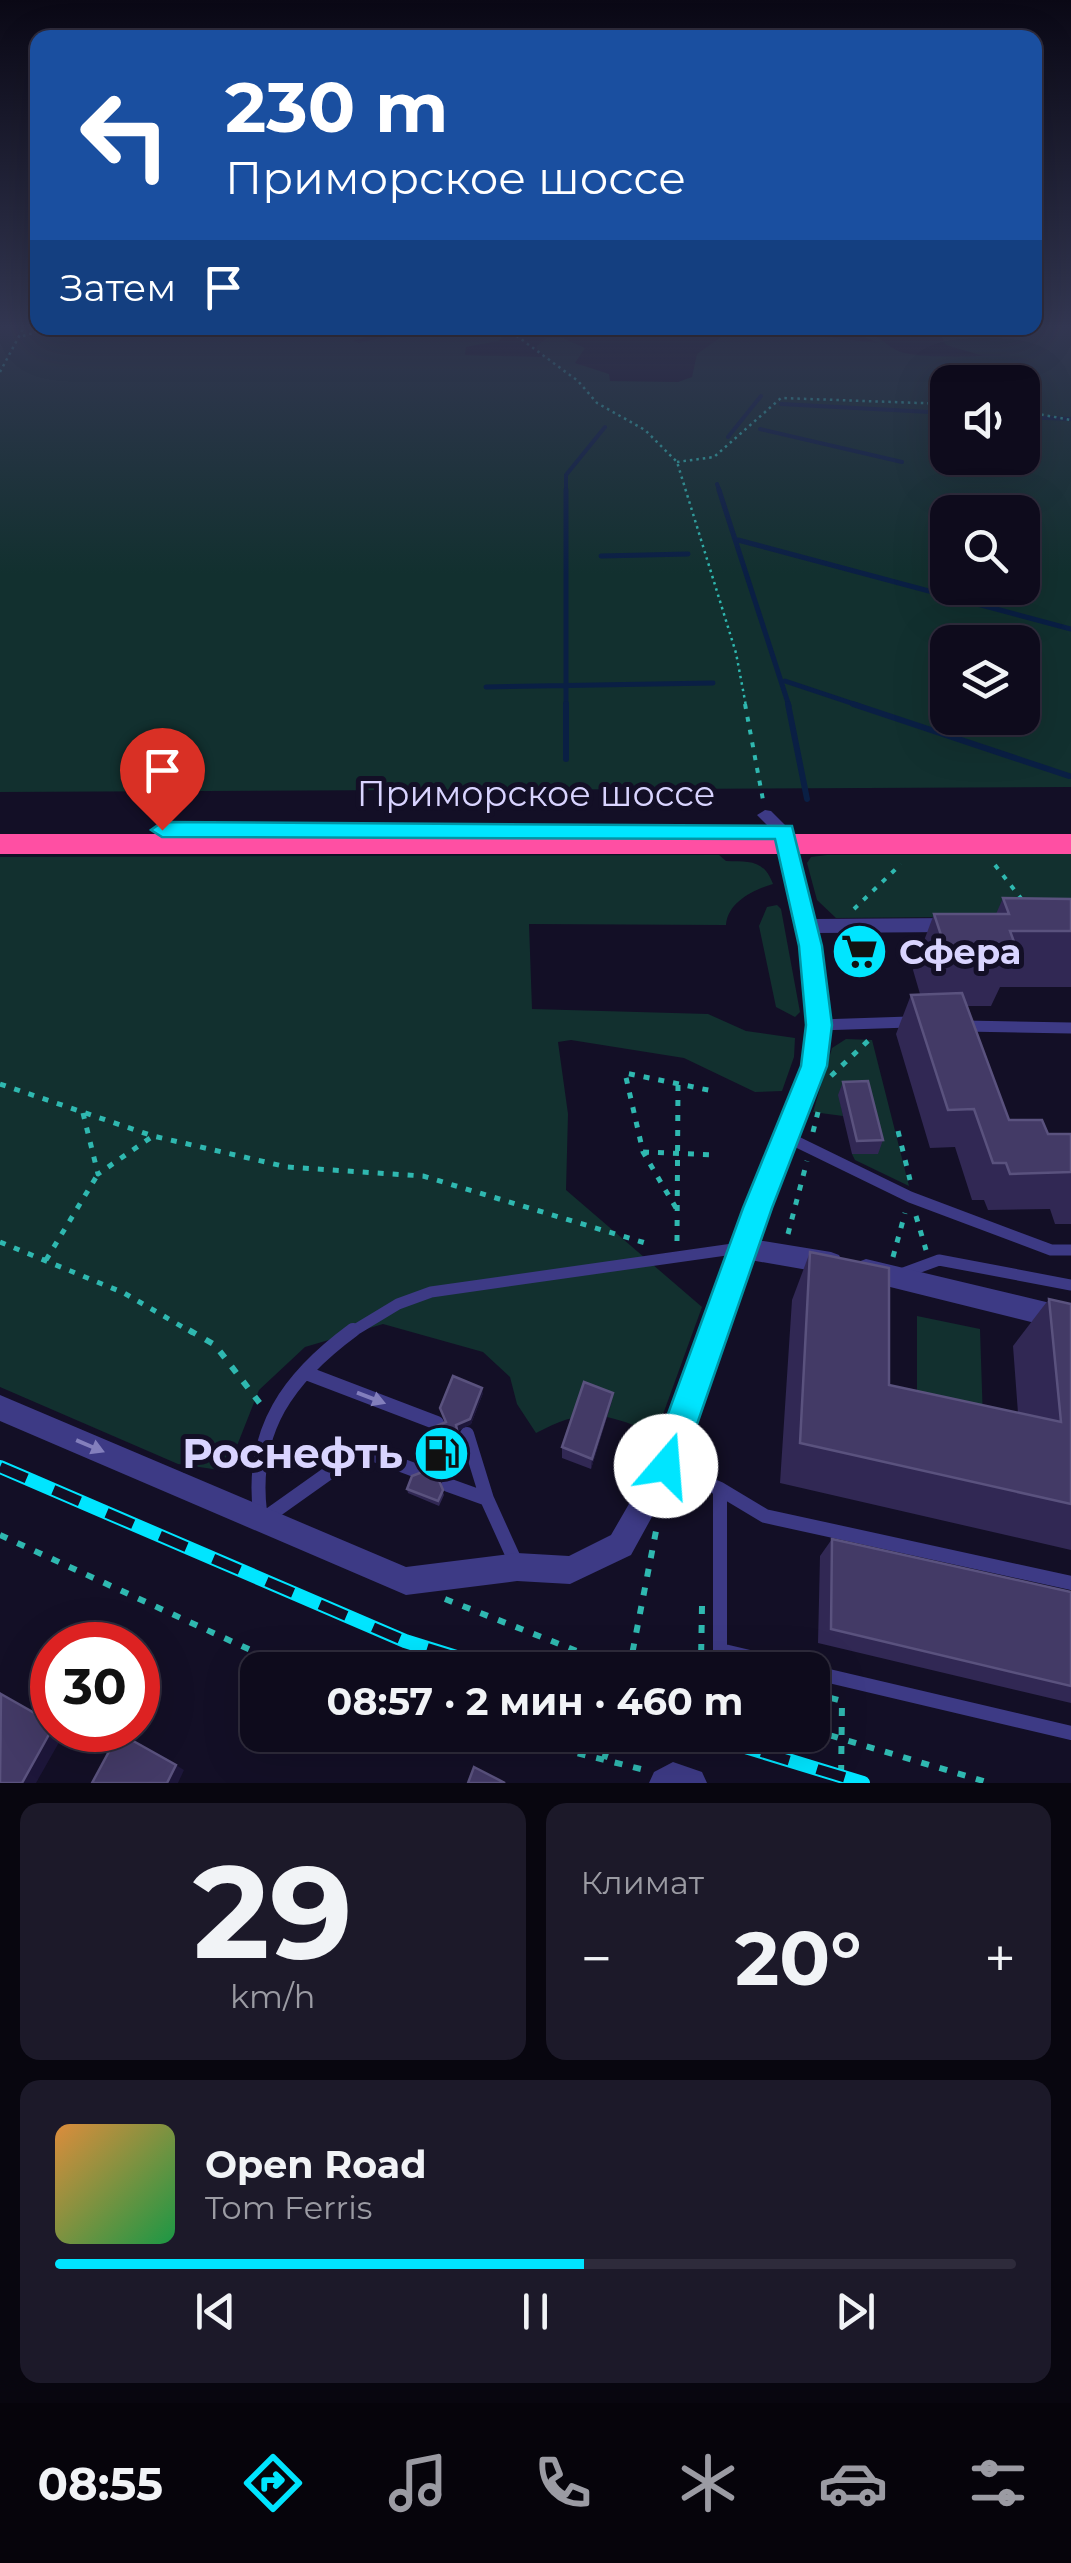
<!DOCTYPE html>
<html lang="ru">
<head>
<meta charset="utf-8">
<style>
  body { margin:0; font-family:Montserrat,sans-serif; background:#1c1929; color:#f1f3f6; height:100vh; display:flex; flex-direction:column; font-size:38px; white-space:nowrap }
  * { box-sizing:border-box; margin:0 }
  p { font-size:32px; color:#9b9ba3 }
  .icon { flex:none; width:55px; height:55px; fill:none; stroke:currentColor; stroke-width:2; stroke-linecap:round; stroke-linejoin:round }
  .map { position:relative; height:1783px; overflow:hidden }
  .sheet { display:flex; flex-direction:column; gap:20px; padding:20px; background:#08060f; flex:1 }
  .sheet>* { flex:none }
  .banner { position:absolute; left:30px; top:30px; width:1012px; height:305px; border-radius:20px; box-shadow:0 10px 40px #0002,0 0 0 2px #2e2b3b; background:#1a4fa0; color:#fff; overflow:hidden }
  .fabs { position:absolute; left:930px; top:365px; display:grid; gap:20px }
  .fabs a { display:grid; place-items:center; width:110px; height:110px; border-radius:20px; background:#0e0b1c; box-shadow:0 10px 40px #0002,0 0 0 2px #2e2b3b; font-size:50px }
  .speed { position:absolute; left:30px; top:1622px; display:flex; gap:20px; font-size:50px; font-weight:700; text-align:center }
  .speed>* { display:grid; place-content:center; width:130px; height:130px; border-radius:50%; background:#0e0b1c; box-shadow:0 10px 40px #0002,0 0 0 2px #2e2b3b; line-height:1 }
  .speed .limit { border:15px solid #d22; background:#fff; color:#111 }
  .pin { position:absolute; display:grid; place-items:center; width:85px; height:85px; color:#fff; margin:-102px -42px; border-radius:50% 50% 50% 0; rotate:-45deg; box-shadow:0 0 10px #0007 }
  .pin .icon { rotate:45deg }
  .me { position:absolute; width:110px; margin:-55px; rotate:18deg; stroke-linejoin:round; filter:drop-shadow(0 0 8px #0008) }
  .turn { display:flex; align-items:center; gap:35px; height:210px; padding:0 30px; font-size:45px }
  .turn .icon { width:130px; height:130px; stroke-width:2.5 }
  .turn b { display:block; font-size:70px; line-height:85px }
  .then { display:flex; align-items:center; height:95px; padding:0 30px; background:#0003; gap:20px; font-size:38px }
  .big { font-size:75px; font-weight:700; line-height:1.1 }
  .sheet .tile { flex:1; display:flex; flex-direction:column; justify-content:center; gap:15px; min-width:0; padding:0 35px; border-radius:20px; background:#1c1929 }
  .sheet .dial { align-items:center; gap:0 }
  .dial b { font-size:130px; line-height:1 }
  .song { display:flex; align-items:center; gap:30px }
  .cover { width:120px; height:120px; border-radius:15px; background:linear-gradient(135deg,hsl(30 70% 55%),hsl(140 70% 35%)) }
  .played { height:10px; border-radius:5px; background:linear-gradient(90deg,#00e5ff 55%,#2e2b3b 55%) }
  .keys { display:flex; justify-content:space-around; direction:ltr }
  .heat { display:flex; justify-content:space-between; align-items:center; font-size:55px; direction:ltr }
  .sheet .tiles { flex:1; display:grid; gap:20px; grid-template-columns:1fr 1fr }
  .tile:last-child { grid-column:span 2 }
  .trip { position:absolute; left:240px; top:1652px; width:590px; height:100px; border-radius:20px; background:#0e0b1c; box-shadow:0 10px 40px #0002,0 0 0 2px #2e2b3b; font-weight:700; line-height:100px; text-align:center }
  .dock { display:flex; height:160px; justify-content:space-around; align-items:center; background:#06040b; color:#9b9ba3 }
  .dock .icon { width:70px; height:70px }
  .dock .current { color:#00e5ff }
  .dock b { font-size:45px; color:#f1f3f6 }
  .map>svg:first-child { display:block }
  .green { fill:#12302f; fill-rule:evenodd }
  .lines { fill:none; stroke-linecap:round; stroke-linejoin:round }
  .stream-far2 { stroke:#0a1f44; stroke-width:4 }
  .stream-far1 { stroke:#0a1f44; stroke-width:5 }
  .stream { stroke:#0a1f44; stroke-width:6 }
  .path-far3 { stroke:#2fb8b0; stroke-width:2.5; stroke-dasharray:2.5 4; stroke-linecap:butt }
  .path-far2 { stroke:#2fb8b0; stroke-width:4; stroke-dasharray:5 8; stroke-linecap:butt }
  .path-far1 { stroke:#2fb8b0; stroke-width:5; stroke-dasharray:6 9; stroke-linecap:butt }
  .path { stroke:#2fb8b0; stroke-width:6; stroke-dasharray:8 11; stroke-linecap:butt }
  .lane-far1 { stroke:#3d3a85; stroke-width:11 }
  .lane { stroke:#3d3a85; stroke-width:14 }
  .street { fill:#3d3a85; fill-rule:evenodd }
  .highway { fill:#ff4fa3; fill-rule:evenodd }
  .rail-casing { stroke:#00e5ff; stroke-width:14 }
  .rail { stroke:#130f26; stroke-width:10; stroke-dasharray:29; stroke-linecap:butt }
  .wall { fill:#312854 }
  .shaded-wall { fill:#1d163a }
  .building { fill:#433a66; stroke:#5a527e; stroke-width:2.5 }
  .oneway { fill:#837fbc }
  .route { fill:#00e5ff; stroke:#0095a6; stroke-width:2.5 }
  .labels { text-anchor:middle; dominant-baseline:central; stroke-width:10; stroke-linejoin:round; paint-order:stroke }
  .street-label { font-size:35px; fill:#d9d4ff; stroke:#130f26 }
  .poi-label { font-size:35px; font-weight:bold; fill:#d9d4ff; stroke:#130f26; text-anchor:start }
  .near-poi-label { font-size:42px; font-weight:bold; fill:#d9d4ff; stroke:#130f26; text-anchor:end }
</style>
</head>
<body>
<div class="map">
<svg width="1071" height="1783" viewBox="0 0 1071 1783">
  <rect width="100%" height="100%" fill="#130f26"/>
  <path class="green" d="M 0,325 L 378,328 L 373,330 L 377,333 L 353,341 L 359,343 L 412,331 L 431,336 L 449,330 L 508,332 L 498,341 L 466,347 L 465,355 L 544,357 L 536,347 L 546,338 L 563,338 L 585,348 L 575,363 L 609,374 L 610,381 L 678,382 L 692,377 L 697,354 L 734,328 L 793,328 L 816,336 L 879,343 L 846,330 C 869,326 880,340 894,349 C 909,359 964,356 983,356 L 946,345 L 938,330 L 1071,325 L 1071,787 L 0,792 ZM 948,382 L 1022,382 L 1022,458 L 948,458 ZM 948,512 L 1022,512 L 1022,588 L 948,588 ZM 948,642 L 1022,642 L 1022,718 L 948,718 Z
    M 1071,854 L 1071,916 L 836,918 L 817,900 L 807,863 L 811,857 L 827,855 Z
    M 719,855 L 726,861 C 749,862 764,859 773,884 C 753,890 728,902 726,925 L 529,924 L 532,1009 L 708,1014 L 746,1031 L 795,1038 L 794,1057 L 782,1091 L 755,1092 L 684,1058 L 571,1040 L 558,1042 L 568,1114 L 566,1190 L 702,1307 L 662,1417 L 641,1428 C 597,1410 578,1411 536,1433 L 517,1404 L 510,1377 L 483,1352 L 383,1324 L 305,1347 L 259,1390 L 227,1471 L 178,1464 L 0,1387 L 0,857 Z
    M 777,905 L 781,909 L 800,1012 L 795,1017 L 776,1007 L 759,926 L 767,907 Z
    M 846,1039 L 872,1040 L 909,1186 L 855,1160 L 852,1154 L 877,1154 L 839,1095 L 843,1116 L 813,1112 L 832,1048 Z
    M 917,1316 L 980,1329 L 983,1421 L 917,1405 Z"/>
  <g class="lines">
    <path class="stream-far2" d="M 781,404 L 948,413
      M 1022,417 L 1071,419
      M 760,429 L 902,462
      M 728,437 L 761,396
      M 717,484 L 720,492
      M 566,492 L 566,475 L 605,427"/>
    <path class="stream-far1" d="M 566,490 L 566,706
      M 719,490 L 789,706
      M 738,540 L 1071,629
      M 601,556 L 688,554
      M 785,681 L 860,706
      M 486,687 L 713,683"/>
    <path class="stream" d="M 566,704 L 566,759
      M 788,704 L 807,799
      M 853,704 L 1069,776"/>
    <path class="path-far3" d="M 506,328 L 578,381 L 597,403 L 645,430 L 677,462 L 736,653 L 746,706
      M 23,336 L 50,328
      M 0,372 L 25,325
      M 1022,411 L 1071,420
      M 677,462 L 714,457 L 781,398 L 948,404"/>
    <path class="path-far2" d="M 745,704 L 763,800
      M 995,865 L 1023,901
      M 854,909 L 901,864"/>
    <path class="path-far1" d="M 831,1076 L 871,1038
      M 0,1084 L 153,1136 L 287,1167 L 423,1176 L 652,1245
      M 83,1113 L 98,1174 L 153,1136
      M 898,1131 L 910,1180
      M 813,1132 L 818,1112
      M 643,1152 L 716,1155
      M 676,1208 L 643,1152 L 625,1073 L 713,1091
      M 916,1216 L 926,1250
      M 788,1234 L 807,1161
      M 677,1241 L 678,1084
      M 0,1242 L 124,1293 L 193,1333
      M 893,1257 L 905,1213
      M 46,1260 L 98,1174"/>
    <path class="path" d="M 189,1330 L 215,1345 L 262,1406
      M 0,1535 L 294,1670
      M 445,1599 L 625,1670
      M 702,1606 L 701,1662 L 714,1666
      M 629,1670 L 656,1531
      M 812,1693 L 842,1701 L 841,1783
      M 812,1730 L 990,1783
      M 504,1735 L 645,1770
      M 604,1759 L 612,1735"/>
    <path class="lane-far1" d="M 819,1025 L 909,1022
      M 964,1026 L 1071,1028
      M 789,1138 L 910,1197 L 1051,1250 L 1071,1250
      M 901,1274 L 939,1260 L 1071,1285
      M 350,1333 L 398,1304 L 431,1292 L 740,1248"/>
    <path class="lane" d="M 306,1373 L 437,1423
      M 467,1434 L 487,1499
      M 668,1467 L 720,1489 L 765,1516 L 1071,1583
      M 448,1485 L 487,1499 L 516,1563
      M 720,1489 L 720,1650 L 805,1670
      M 260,1512 C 250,1430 289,1377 353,1330
      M 268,1516 L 361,1450 L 417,1471
      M 812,1672 L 1071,1733"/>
    <path class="street" d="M 765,810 L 771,811 L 792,832 L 814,919 L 951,918 L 957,920 L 960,925 L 957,930 L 951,932 L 817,933 L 829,1025 L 824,1066 L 757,1240 L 831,1252 L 839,1255 L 843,1263 L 839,1271 L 831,1274 L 750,1260 L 675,1475 L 631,1555 L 570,1584 L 517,1581 L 406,1595 L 0,1421 L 0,1395 L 406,1567 L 517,1553 L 569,1556 L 611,1535 L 655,1459 L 746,1207 L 804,1066 L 809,1025 L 798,926 L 776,834 L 757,815 Z
      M 866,1259 L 1071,1308 L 1071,1332 L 866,1281 L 858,1278 L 854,1270 L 858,1262 Z
      M 673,1762 L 702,1772 L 707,1783 L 649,1783 L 654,1772 Z"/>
    <path class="highway" d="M 0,834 L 1071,834 L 1071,854 L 0,854 Z"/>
    <defs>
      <path id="rail" d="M 0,1467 L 405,1641 L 498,1670
        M 706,1735 L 863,1783"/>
    </defs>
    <use href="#rail" class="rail-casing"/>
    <use href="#rail" class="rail"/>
  </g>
  <path class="wall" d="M 1003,898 L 1071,899 L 1071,987 L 1000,987 L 991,1006 L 967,1006 L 1009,1120 L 1048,1134 L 1071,1134 L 1071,1224 L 1055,1224 L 1050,1209 L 988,1210 L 984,1200 L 972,1200 L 955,1147 L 930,1148 L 896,1034 L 911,995 L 920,994 L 913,970 L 934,914 L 996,914 Z
    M 843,1082 L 883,1140 L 878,1154 L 852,1154 L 838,1095 Z
    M 810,1252 L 889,1385 L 1018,1413 L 1013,1346 L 1049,1299 L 1071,1304 L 1071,1550 L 780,1483 L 792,1300 Z
    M 483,1393 L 471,1424 L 457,1431 L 461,1450 L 451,1475 L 439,1480 L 444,1495 L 439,1506 L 408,1493 L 407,1489 L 425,1471 L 445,1423 L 440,1408 Z
    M 613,1393 L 611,1404 L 591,1469 L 562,1458 L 562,1447 Z
    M 832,1539 L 1071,1592 L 1071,1703 L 818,1643 L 820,1556 Z"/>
  <path class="shaded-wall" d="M 482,1388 L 483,1393 L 471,1424 L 457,1431 L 456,1425 Z
    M 613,1393 L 611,1404 L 591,1469 L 592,1459 Z
    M 460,1445 L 461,1450 L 451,1475 L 438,1481 L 437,1476 Z
    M 52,1730 L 66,1730 L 36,1783 L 22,1783 Z
    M 176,1765 L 184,1770 L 178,1783 L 167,1783 Z"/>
  <path class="building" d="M 1003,898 L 1071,899 L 1071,931 L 1010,931 L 1017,950 L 964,950 L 966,956 L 948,956 L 934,914 L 1009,914 Z
    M 962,993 L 1009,1120 L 1042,1120 L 1048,1134 L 1071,1134 L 1071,1172 L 1010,1174 L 1006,1163 L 993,1163 L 974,1109 L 948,1110 L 911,995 Z
    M 868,1081 L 883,1140 L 857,1141 L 843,1082 Z
    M 810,1252 L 889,1268 L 889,1385 L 1061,1422 L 1049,1299 L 1071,1304 L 1071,1504 L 800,1443 Z
    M 453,1376 L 482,1388 L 470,1419 L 456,1425 L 460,1445 L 450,1470 L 437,1476 L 443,1490 L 438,1501 L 407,1489 L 412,1476 L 425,1471 L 420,1456 L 432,1428 L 446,1422 L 440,1408 Z
    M 584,1382 L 613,1393 L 592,1459 L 562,1447 Z
    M 832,1539 L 1071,1592 L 1071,1686 L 831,1629 Z
    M 1,1694 L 52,1723 L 52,1729 L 22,1783 L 0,1783 Z
    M 119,1733 L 176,1765 L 167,1783 L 92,1783 Z
    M 474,1767 L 505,1783 L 468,1783 Z"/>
  <defs><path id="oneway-solid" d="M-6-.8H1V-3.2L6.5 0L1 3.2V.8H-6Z" transform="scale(2.5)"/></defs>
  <g class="oneway">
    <use href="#oneway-solid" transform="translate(371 1398) rotate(21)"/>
    <use href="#oneway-solid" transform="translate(90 1446) rotate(23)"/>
  </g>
  <linearGradient id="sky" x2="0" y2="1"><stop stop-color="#0a0815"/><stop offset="0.57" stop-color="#333752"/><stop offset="1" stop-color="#333752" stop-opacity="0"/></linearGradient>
  <rect width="1071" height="574" fill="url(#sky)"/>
  <path class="route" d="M 162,822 L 792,826 L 822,946 L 832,1025 L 827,1066 L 772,1208 L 678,1479 L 666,1484 L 654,1479 L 649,1466 L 743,1208 L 801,1066 L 806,1025 L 799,946 L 775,839 L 162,837 L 151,830 Z"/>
  <defs>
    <symbol id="supermarket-disc" viewBox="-11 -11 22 22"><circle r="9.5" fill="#00e5ff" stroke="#130f26"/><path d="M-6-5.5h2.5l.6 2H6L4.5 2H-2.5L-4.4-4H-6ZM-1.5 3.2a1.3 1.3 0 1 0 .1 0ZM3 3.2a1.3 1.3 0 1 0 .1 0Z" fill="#111"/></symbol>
    <symbol id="fuel-disc" viewBox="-11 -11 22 22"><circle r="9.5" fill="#00e5ff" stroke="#130f26"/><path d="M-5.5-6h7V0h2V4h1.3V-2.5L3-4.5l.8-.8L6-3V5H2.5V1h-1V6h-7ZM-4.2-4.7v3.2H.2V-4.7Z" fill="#111"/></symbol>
  </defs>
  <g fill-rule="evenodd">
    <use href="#supermarket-disc" x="828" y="920" width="63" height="63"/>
    <use href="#fuel-disc" x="410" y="1422" width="63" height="63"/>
  </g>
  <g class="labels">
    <g class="street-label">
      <text x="536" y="793">Приморское шоссе</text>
    </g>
    <g class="poi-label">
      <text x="899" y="951">Сфера</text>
    </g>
    <g class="near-poi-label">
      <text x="403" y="1453">Роснефть</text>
    </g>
  </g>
</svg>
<div class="fabs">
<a><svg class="icon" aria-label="sound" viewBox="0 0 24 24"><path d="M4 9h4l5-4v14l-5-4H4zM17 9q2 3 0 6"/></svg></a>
<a><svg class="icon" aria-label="search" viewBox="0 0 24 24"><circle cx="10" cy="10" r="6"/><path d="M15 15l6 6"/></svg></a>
<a><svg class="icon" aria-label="layers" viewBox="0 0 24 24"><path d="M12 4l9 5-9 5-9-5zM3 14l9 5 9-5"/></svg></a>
</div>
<div class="speed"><div class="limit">30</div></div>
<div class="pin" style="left:162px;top:830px;background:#d93025"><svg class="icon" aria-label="arrive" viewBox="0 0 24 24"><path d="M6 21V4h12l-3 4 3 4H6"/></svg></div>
<svg class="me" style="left:666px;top:1466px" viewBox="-20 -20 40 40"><circle r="19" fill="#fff"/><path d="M0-13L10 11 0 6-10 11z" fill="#00e5ff"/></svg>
<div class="trip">08:57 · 2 мин · 460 m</div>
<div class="banner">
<div class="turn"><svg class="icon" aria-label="left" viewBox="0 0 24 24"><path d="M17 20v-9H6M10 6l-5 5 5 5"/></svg><div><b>230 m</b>Приморское шоссе</div></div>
<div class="then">Затем<svg class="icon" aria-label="arrive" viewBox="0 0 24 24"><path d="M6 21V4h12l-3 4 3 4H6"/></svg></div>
</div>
</div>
<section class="sheet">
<div class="tiles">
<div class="tile dial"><b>29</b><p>km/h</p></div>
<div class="tile"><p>Климат</p>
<div class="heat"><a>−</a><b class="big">20°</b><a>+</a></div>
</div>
<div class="tile">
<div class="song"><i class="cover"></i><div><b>Open Road</b><p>Tom Ferris</p></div></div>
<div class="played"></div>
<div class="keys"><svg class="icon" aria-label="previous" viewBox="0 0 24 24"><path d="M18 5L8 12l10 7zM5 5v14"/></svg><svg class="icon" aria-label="pause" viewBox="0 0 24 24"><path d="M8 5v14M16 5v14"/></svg><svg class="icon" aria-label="next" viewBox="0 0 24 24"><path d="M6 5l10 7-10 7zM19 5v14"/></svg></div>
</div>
</div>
</section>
<nav class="dock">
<b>08:55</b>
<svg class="icon current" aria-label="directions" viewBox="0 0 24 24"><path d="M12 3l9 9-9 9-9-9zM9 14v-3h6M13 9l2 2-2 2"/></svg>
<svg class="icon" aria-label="music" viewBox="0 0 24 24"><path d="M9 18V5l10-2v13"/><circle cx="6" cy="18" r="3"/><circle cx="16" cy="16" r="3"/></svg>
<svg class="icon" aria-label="phone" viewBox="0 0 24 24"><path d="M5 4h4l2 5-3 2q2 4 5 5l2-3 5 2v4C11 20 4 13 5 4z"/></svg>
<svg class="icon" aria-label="climate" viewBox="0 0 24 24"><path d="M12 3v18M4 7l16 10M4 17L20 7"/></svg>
<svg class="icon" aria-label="car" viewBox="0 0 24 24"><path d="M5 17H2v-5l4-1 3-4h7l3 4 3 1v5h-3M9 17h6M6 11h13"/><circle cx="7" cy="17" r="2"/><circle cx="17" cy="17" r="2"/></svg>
<svg class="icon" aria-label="filters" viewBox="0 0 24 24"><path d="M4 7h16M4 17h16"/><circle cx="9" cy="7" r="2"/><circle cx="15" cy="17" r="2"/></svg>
</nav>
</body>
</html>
